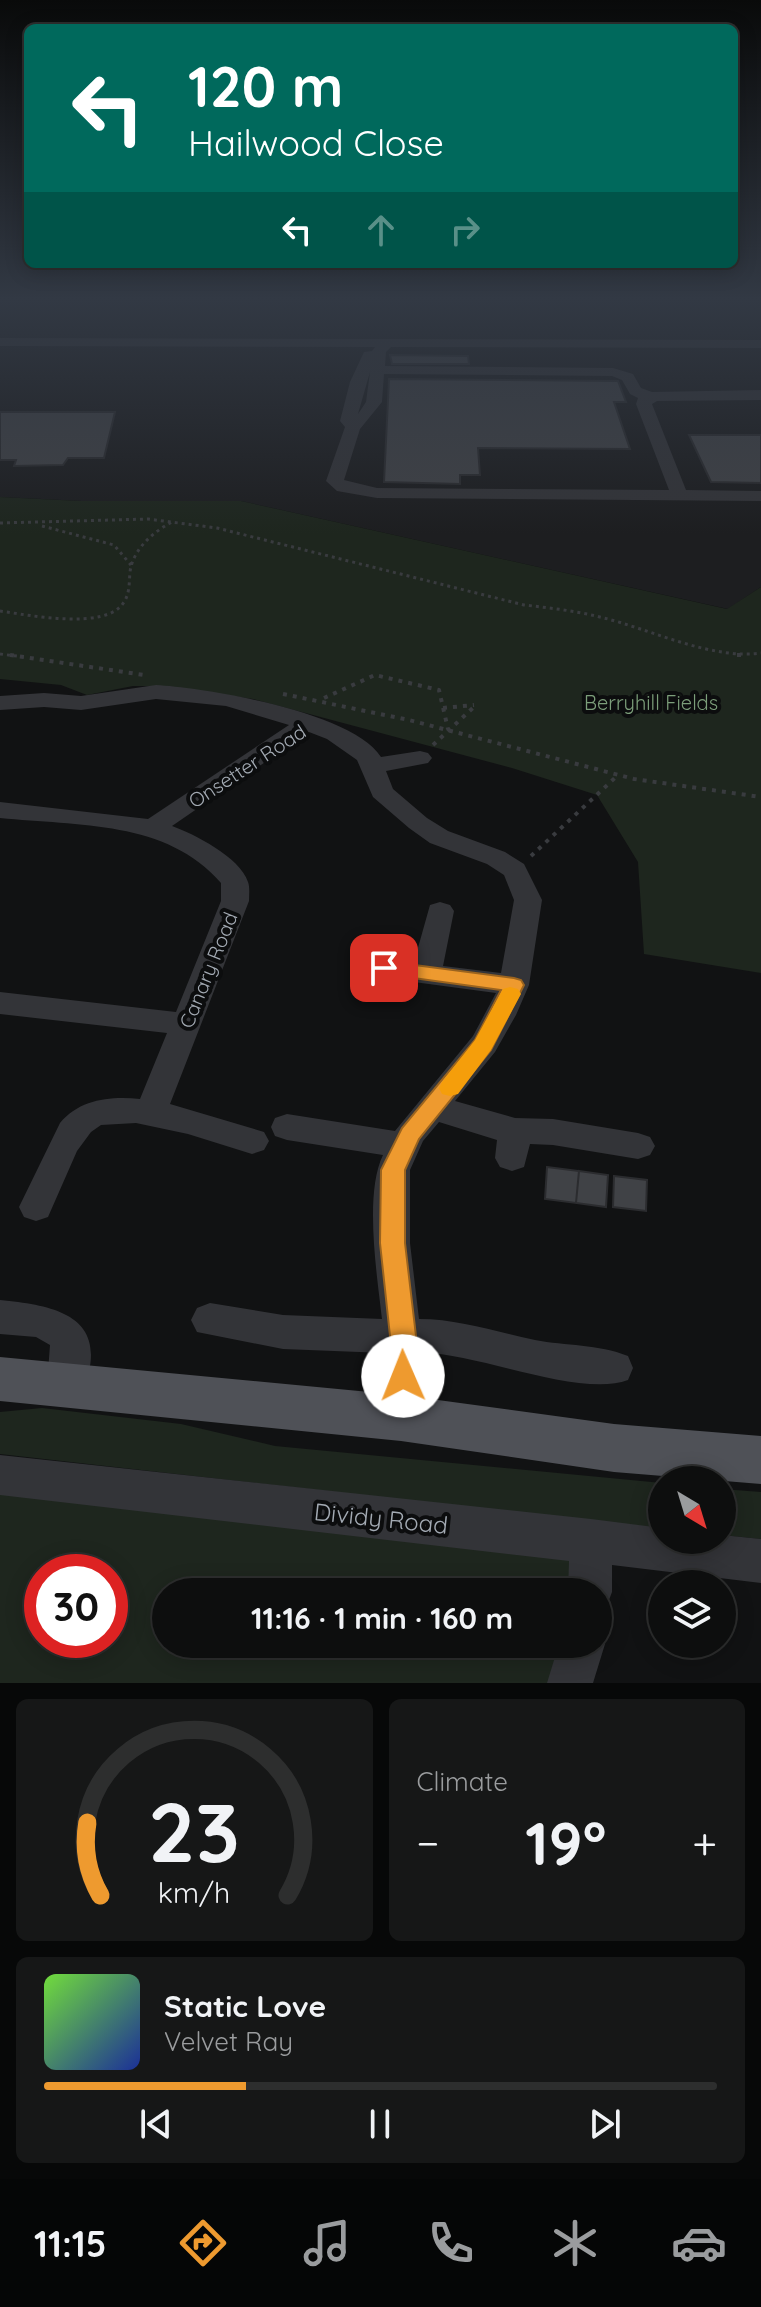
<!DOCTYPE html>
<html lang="en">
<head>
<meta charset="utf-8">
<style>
  body { margin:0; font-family:Quicksand,sans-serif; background:#161717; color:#f1f3f6; height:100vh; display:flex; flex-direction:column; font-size:30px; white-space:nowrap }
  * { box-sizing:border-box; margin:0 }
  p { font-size:26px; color:#9a9c9e }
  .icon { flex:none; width:44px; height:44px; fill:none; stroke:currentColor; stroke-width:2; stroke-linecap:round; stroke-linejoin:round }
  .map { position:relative; height:1683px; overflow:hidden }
  .panel { display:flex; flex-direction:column; gap:16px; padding:16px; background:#070808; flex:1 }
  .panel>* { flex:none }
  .hud { position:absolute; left:24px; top:24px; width:714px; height:244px; border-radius:12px; box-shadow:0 4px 20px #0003,0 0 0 2px #2d2e2e; background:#00695c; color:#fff; overflow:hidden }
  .needle { width:52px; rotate:142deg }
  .fabs { position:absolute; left:648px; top:1466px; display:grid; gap:16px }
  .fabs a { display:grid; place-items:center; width:88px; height:88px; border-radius:50%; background:#0d0e0e; box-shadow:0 4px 20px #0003,0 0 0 2px #2d2e2e; font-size:40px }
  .speed { position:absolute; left:24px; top:1554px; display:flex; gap:16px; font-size:40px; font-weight:700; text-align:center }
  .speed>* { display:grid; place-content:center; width:104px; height:104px; border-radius:50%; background:#0d0e0e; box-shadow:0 4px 20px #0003,0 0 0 2px #2d2e2e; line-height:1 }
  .speed .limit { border:12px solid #d22; background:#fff; color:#111 }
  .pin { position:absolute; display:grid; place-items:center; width:68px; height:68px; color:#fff; margin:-34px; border-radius:16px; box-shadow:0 4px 12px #0006 }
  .me { position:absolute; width:88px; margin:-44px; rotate:359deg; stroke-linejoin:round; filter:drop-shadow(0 0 6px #0008) }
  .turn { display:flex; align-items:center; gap:28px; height:168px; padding:0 32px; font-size:36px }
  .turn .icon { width:104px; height:104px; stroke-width:2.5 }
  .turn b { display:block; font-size:56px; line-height:68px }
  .lanes { display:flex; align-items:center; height:76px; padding:0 32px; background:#0003; justify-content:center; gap:40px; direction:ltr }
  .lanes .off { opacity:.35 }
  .big { font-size:60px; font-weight:800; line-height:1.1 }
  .panel .tile { flex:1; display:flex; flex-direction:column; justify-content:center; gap:12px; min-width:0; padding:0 28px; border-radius:12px; background:#161717 }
  .panel .dial { align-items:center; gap:0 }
  .dial svg { height:208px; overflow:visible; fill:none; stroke:#2d2e2e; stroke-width:7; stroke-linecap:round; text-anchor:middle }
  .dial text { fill:#f1f3f6; stroke:none }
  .song { display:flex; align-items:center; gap:24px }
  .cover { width:96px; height:96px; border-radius:12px; background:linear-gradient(135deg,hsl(100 70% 55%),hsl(230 70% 35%)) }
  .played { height:8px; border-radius:4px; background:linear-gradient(90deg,#ee9a2f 30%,#2d2e2e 30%) }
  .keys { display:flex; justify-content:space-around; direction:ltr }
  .heat { display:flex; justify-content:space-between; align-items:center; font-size:44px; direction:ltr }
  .panel .tiles { flex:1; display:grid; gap:16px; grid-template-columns:1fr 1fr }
  .tile:last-child { grid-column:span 2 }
  .trip { position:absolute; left:152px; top:1578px; width:460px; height:80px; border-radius:40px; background:#0d0e0e; box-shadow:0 4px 20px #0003,0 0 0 2px #2d2e2e; font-weight:800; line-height:80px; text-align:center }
  .tab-bar { display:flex; height:128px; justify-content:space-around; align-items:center; background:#050606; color:#9a9c9e }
  .tab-bar .icon { width:56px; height:56px }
  .tab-bar .active { color:#ee9a2f }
  .tab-bar b { font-size:36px; color:#f1f3f6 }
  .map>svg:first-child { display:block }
  .built { fill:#1d1e20 }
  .green { fill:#1e261e; fill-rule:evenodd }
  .building { fill:#404246; stroke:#2b2c2f; stroke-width:2 }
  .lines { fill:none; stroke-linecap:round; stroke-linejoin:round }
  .path-far1 { stroke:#393b3f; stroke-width:3; stroke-dasharray:3 4; stroke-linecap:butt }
  .path { stroke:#393b3f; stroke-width:4; stroke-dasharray:4 6; stroke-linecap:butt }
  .minor { fill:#333438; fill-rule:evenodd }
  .major { fill:#4f5157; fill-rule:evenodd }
  .route { fill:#ee9a2f; stroke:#9b641f; stroke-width:2 }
  .slow { fill:#f59e0b }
  .labels { text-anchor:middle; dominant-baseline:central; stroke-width:8; stroke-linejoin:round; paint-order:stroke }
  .park-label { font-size:20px; fill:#7c9e7a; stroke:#0c0d0e }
  .street-label { font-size:20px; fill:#a3aab3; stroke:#0c0d0e }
  .near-street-label { font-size:24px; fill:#a3aab3; stroke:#0c0d0e }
</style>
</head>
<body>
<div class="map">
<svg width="761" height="1683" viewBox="0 0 761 1683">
  <rect width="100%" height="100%" fill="#111213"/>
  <path class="built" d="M 0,298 L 761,298 L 761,587 L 728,609 L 241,501 L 81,501 L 0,497 Z"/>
  <path class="green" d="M 0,497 L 81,501 L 241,501 L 727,609 L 761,587 L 761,973 L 644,954 L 638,862 L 597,795 L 512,768 L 253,699 L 166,686 L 133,686 L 87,695 L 61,685 L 0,679 Z
    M 42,1408 L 181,1424 L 275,1446 L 662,1483 L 662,1529 L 0,1454 L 0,1412 Z
    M 0,1473 L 591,1540 L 590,1592 L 166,1592 L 166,1644 L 582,1644 L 570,1683 L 0,1683 ZM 42,1572 L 110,1572 L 110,1640 L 42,1640 Z
    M 722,1489 L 761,1492 L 761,1539 L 722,1535 Z"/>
  <path class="building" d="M 390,355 L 468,356 L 469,364 L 392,364 Z
    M 389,379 L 618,381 L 626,402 L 614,402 L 630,449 L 478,448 L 480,475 L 460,475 L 460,484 L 384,482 Z
    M 0,412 L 115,412 L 104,458 L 68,458 L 63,465 L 14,466 L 16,460 L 0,460 Z
    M 689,435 L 761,435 L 761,483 L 711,482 Z
    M 547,1167 L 579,1171 L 576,1203 L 545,1199 Z
    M 579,1171 L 608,1175 L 606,1207 L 576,1203 Z
    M 614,1176 L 647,1180 L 646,1211 L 613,1207 Z"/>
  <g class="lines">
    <path class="path-far1" d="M 0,523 L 148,519 L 217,528 L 524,605 C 551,608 577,611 604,618 C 652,630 712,660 761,653
      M 42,526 L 114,545 L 131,565
      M 0,611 C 28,615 107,631 124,602 C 130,593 129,582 130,572 C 133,549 153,532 172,522
      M 0,654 L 24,657"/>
    <path class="path" d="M 10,655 L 144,675
      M 737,655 L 745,655
      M 283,694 L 409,720 L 634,779 L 761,797
      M 324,698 L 375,675 L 439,690 L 448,729
      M 443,708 L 474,705
      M 433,745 L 476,705
      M 531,856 L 617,776"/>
    <path class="minor" d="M 0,338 L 761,340 L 761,348 L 391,347 L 386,352 L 385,366 L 613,368 L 633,374 L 641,388 L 652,392 L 761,390 L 761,400 L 657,401 L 652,404 L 686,490 L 761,491 L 761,501 L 377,498 L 337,491 L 326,481 L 345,427 L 340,421 L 350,382 L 364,352 L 372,351 L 375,347 L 0,346 ZM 370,372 L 366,402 L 358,414 ZM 384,374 L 612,376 L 622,380 L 630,394 L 638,398 L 636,404 L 669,490 L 377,488 L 344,480 L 360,429 L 382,402 Z
      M 156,685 C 207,688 353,712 381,757 L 420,751 L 428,753 L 432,758 L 428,763 L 386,771 L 393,789 L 427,818 L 448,831 L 505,852 L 524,864 L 542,900 L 529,985 L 516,1015 L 495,1052 L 455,1101 L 515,1118 L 553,1119 L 638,1133 L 650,1137 L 655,1146 L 650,1155 L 638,1159 L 553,1145 L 530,1144 L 524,1167 L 512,1171 L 500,1167 L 495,1158 L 497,1140 L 439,1122 L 423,1141 L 410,1170 L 410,1243 L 419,1319 C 459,1319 496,1332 535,1340 C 566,1346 598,1344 628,1356 L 633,1368 L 628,1380 C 580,1398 478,1353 423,1353 L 421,1418 L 415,1431 L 401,1437 L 387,1431 L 381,1418 L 385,1353 L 283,1349 L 197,1332 L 191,1320 L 197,1308 L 210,1303 L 283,1315 L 382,1319 C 377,1275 364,1194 383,1155 L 287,1140 L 275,1136 L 271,1127 L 275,1118 L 287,1114 L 395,1131 L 473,1036 L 496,993 L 384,978 L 374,975 L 369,968 L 374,961 L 384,958 L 414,962 L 430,905 L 440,902 L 450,905 L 454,911 L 443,966 L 501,973 L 514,900 L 504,875 L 487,864 L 430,843 L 409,828 L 373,797 L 357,760 L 327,739 L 309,732 L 172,826 C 194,834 240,857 248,882 C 250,887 249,895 249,901 L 170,1104 L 264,1132 L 269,1141 L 264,1150 L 252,1154 L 188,1134 L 136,1123 L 101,1125 L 91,1132 L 77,1151 L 48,1217 L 36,1221 L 24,1217 L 19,1207 L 60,1123 C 80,1099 111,1096 140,1099 L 167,1033 L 0,1014 L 0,992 L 176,1012 L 221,901 L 221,883 C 167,820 78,826 0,818 L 0,802 L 148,819 L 289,725 L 226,706 L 156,699 L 81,710 L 44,707 L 0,710 L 0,696 L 44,693 L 81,696 Z
      M 0,1300 C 64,1306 114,1320 80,1398 L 66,1403 L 52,1398 L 47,1385 L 50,1345 L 36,1337 L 0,1334 Z
      M 0,1455 L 591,1519 L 662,1528 L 662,1540 L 722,1540 L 722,1535 L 761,1539 L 761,1583 L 612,1565 L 612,1592 L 606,1608 L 598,1611 L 598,1592 L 568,1592 L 569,1561 L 0,1495 Z
      M 598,1628 L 605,1644 L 593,1683 L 547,1683 L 559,1644 L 598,1644 Z"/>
    <path class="major" d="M 0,1357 L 401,1395 L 614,1424 L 761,1436 L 761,1484 L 614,1472 L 401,1441 L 0,1401 Z"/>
  </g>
  <linearGradient id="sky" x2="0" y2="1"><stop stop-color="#090a0a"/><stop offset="0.56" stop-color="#323944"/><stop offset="1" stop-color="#323944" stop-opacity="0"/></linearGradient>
  <rect width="761" height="534" fill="url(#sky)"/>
  <path class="route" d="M 384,961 L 514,978 L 521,980 L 524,985 L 491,1050 L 419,1139 L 405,1170 L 405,1243 L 416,1336 L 417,1376 L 413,1384 L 403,1388 L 394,1384 L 390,1376 L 390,1336 L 380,1243 L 381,1170 L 402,1128 L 475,1040 L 501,990 L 377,973 L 374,968 L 377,963 Z"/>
  <path class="slow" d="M 510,987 L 518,989 L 521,994 L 491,1050 L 458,1094 L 450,1096 L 442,1094 L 439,1088 L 442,1082 L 475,1040 L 503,989 Z"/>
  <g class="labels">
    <g class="park-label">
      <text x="651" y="702">Berryhill Fields</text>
    </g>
    <g class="street-label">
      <text transform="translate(247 766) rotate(-33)">Onsetter Road</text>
      <text transform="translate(208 970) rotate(-68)">Canary Road</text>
    </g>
    <g class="near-street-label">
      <text transform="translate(381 1518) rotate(6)">Dividy Road</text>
    </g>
  </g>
</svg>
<div class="fabs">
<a><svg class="needle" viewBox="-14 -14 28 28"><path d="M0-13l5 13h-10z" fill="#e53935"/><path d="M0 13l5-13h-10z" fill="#9a9c9e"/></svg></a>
<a><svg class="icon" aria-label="layers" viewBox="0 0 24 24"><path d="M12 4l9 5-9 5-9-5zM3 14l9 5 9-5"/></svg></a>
</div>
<div class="speed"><div class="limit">30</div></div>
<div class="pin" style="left:384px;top:968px;background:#d93025"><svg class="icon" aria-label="arrive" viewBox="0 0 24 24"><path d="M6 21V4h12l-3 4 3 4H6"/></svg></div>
<svg class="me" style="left:403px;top:1376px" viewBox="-20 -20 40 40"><circle r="19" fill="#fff"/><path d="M0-13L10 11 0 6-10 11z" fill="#ee9a2f"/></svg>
<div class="trip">11:16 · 1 min · 160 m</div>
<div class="hud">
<div class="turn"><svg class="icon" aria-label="left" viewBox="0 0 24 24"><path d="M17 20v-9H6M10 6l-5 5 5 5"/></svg><div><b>120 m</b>Hailwood Close</div></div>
<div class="lanes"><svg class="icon" aria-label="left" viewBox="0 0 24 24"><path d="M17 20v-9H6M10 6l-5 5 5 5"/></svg><svg class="icon off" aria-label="ahead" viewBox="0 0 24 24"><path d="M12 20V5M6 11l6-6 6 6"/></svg><svg class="icon off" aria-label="right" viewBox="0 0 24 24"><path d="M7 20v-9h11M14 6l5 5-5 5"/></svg></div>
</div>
</div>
<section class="panel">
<div class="tiles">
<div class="tile dial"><svg viewBox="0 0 100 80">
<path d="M14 69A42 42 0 1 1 86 69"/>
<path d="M14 69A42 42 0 0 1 9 41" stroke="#ee9a2f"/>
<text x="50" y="56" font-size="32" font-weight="700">23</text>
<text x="50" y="72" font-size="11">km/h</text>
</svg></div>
<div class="tile"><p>Climate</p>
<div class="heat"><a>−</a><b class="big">19°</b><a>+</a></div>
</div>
<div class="tile">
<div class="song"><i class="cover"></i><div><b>Static Love</b><p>Velvet Ray</p></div></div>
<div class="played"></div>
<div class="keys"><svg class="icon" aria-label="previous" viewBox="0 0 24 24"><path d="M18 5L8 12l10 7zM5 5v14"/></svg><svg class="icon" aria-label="pause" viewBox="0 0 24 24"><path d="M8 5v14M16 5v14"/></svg><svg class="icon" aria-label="next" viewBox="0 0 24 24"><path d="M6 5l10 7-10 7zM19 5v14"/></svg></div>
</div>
</div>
</section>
<nav class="tab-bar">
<b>11:15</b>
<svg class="icon active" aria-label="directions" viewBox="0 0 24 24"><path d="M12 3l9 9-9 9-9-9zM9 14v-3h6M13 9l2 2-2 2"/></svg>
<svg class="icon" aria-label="music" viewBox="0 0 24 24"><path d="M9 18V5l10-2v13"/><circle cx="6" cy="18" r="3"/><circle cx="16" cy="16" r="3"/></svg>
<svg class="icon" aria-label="phone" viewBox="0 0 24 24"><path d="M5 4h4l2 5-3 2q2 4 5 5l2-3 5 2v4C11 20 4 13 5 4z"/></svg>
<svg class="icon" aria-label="climate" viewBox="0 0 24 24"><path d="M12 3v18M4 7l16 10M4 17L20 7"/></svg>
<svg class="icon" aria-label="car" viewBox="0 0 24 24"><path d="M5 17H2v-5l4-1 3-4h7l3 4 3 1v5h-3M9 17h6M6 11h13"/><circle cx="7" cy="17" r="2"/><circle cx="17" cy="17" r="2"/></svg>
</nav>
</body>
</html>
